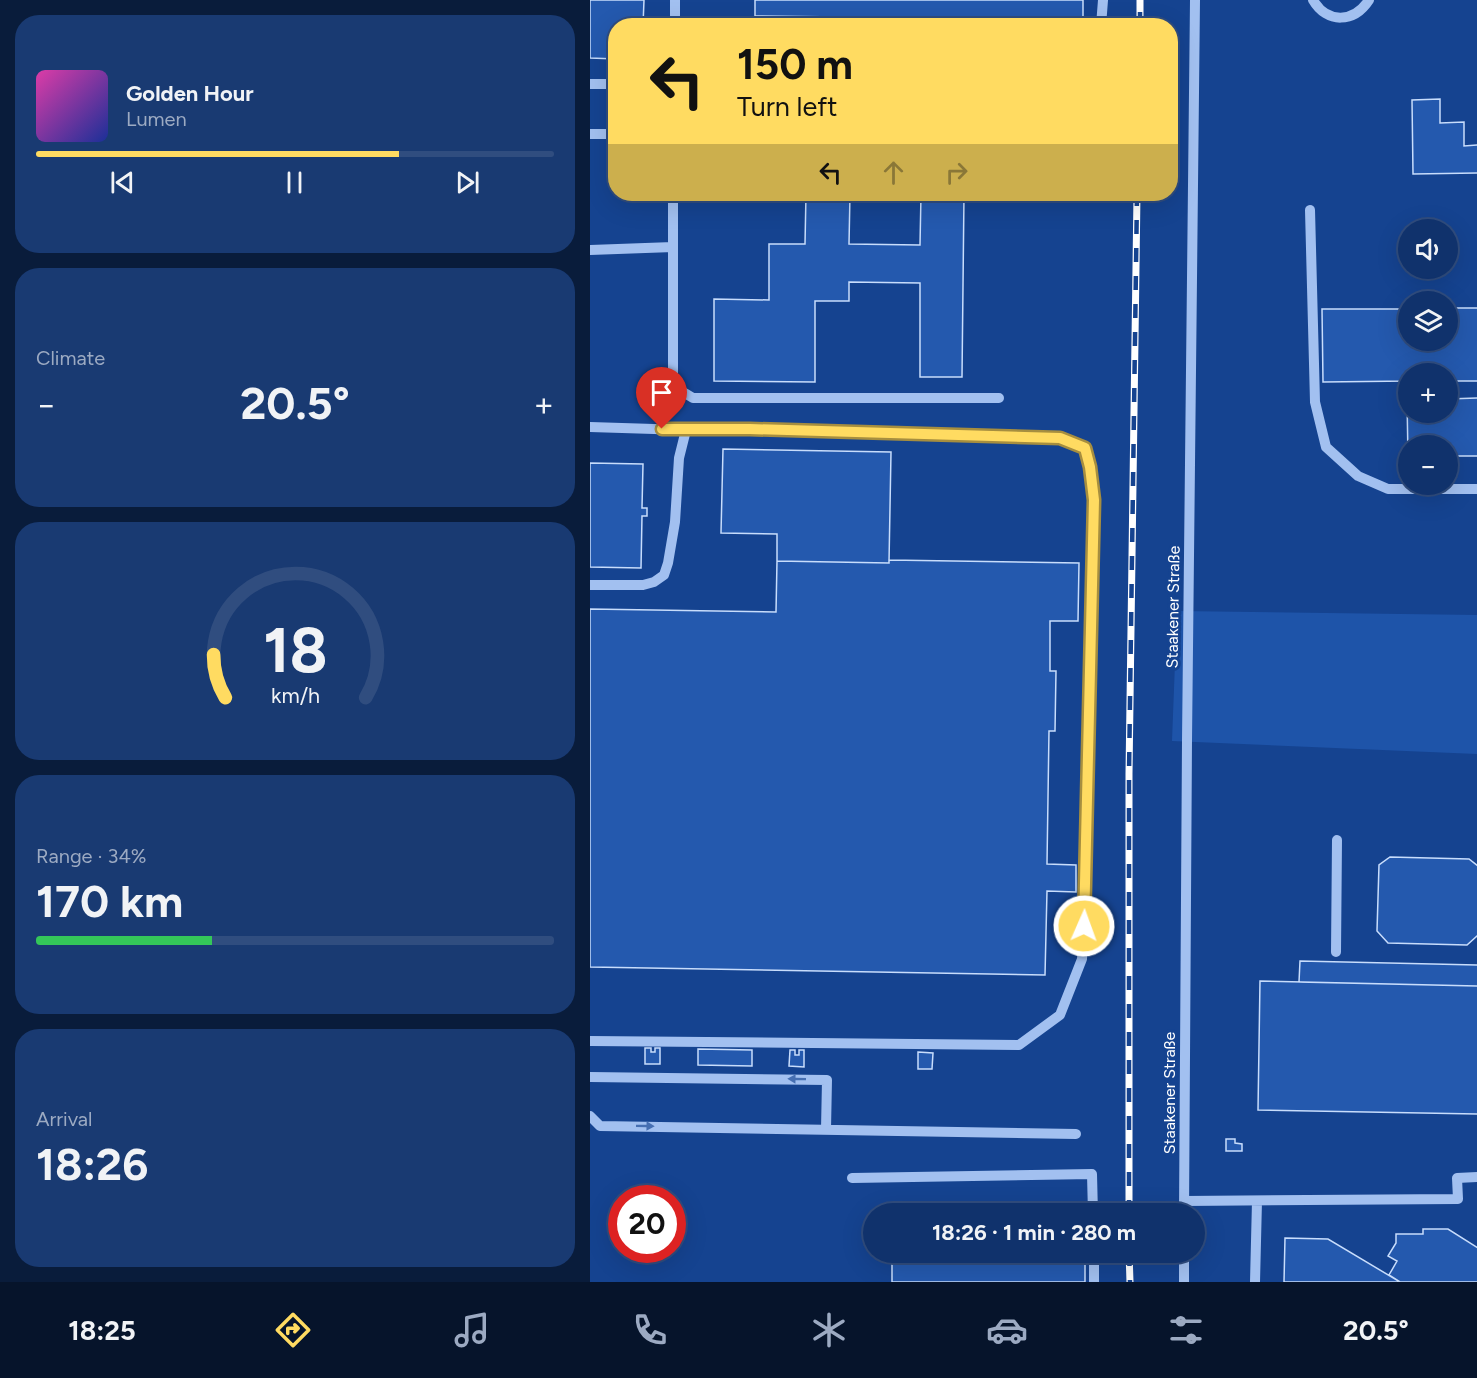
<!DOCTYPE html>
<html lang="en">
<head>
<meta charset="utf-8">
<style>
  body { margin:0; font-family:Figtree,sans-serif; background:#193a72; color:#f1f3f6; height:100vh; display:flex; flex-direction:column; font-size:22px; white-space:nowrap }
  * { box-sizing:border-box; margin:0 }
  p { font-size:20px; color:#9caac2 }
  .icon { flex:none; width:33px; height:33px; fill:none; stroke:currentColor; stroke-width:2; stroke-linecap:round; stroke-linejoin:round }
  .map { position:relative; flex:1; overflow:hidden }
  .sheet { display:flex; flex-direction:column; gap:15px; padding:15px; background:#091c3b; width:590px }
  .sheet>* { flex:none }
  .banner { position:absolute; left:18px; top:18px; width:570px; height:183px; border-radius:24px; box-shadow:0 6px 24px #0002,0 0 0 2px #304d7f; background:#ffdb61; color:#111; overflow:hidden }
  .buttons { position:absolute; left:808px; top:219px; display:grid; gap:12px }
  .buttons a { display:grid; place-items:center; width:60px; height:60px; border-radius:50%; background:#10326c; box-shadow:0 6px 24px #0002,0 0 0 2px #304d7f; font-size:30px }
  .speed { position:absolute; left:18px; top:1185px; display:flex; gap:12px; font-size:30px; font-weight:700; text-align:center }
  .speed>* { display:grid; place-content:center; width:78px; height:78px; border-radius:50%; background:#10326c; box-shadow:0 6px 24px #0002,0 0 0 2px #304d7f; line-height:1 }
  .speed .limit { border:9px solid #d22; background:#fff; color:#111 }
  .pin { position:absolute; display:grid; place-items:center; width:51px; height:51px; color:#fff; margin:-62px -26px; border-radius:50% 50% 50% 0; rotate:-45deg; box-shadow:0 0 6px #0007 }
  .pin .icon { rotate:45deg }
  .me { position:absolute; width:66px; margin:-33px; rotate:2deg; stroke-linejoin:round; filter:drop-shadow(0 0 4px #0008) }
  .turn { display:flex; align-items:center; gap:21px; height:126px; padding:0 30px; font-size:27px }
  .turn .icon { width:78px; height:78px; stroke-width:2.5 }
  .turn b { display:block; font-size:42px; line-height:51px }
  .lanes { display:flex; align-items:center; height:57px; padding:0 30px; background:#0003; justify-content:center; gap:30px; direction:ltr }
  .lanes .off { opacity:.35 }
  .big { font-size:45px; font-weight:700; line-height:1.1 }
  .sheet .widget { flex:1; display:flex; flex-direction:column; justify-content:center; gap:9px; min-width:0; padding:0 21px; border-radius:24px; background:#193a72 }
  .sheet .dial { align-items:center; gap:0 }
  .dial svg { height:156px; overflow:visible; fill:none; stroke:#304d7f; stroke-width:7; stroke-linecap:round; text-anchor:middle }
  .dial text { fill:#f1f3f6; stroke:none }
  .song { display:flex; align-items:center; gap:18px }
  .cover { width:72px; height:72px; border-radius:9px; background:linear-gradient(135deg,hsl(320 70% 55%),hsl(230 70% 35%)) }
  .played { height:6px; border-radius:3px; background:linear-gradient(90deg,#ffdb61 70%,#304d7f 70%) }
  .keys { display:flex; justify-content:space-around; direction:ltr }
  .heat { display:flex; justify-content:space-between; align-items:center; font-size:33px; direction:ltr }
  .charge { height:9px; border-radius:4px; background:linear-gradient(90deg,#34c759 34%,#304d7f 0) }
  .trip { position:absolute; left:273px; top:1203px; width:342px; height:60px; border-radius:30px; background:#10326c; box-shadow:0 6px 24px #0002,0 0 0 2px #304d7f; font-weight:700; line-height:60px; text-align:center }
  .tabs { display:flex; height:96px; justify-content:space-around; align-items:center; background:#06142b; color:#9caac2 }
  .tabs .icon { width:42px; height:42px }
  .tabs .on { color:#ffdb61 }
  .tabs b { font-size:27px; color:#f1f3f6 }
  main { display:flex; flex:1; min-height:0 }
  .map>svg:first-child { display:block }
  .green { fill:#1e54a9 }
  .building { fill:#2459ae; stroke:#c8ddfc; stroke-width:1.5 }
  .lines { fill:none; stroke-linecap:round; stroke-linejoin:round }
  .minor { stroke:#a2c0f0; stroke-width:10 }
  .rail-casing { stroke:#fff; stroke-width:7 }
  .rail { stroke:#154390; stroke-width:4.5; stroke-dasharray:14; stroke-linecap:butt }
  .oneway { fill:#466fb2 }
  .route-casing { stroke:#a68e3f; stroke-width:15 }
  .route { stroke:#ffdb61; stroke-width:10 }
  .labels { text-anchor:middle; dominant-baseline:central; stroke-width:6; stroke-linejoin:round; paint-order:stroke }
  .street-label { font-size:16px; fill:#fff; stroke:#154390 }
</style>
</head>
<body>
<main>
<section class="sheet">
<div class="widget">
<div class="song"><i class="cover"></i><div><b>Golden Hour</b><p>Lumen</p></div></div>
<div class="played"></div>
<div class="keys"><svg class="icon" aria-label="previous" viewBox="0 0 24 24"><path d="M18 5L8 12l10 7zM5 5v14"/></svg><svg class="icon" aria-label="pause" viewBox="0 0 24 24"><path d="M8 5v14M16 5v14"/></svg><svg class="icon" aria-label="next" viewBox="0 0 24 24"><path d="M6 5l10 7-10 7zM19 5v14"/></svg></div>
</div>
<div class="widget"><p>Climate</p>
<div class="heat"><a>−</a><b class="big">20.5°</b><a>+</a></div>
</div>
<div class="widget dial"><svg viewBox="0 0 100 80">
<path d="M14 69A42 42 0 1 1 86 69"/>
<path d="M14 69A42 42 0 0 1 8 47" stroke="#ffdb61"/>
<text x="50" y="56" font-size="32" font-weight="700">18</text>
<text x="50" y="72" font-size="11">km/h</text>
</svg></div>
<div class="widget"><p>Range · 34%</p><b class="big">170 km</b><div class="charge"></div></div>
<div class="widget"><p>Arrival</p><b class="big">18:26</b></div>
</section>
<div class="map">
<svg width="888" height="1282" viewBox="0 0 888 1282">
  <rect width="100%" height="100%" fill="#154390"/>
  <path class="green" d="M 587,611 L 887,615 L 887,754 L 582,741 Z"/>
  <path class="building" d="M 0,0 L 54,0 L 53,26 L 26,26 L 26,59 L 0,58 Z
    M 165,0 L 493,0 L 493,20 L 165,16 Z
    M 850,99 L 850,123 L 874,122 L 874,146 L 888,145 L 888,173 L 823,174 L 822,100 Z
    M 216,194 L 260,194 L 259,244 L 330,245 L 331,194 L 374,194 L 372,377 L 330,377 L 330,283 L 259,282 L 259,301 L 225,301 L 225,382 L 124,381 L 124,299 L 179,300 L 179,244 L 215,244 Z
    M 858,308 L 888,308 L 888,381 L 858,381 L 858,374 L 819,374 L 819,381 L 733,382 L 732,309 L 819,309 L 819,340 L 858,340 Z
    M 888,398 L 888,456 L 858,456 L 858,446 L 819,446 L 818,457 L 817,400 L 819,399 L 819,412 L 858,412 L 858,399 Z
    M 133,449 L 301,452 L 299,563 L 187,561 L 187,534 L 131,533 Z
    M 0,463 L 53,464 L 52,508 L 57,508 L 57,516 L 52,516 L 51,568 L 0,567 Z
    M 299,560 L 489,563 L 488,621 L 460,621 L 460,671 L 466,671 L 465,731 L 459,731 L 457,864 L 486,865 L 486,892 L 457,891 L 455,975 L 0,967 L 0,609 L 186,612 L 187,561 L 299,563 Z
    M 800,857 L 879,859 L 888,866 L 888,935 L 877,945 L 798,943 L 787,931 L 789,865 Z
    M 710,961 L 888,965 L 888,986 L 709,982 Z
    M 670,981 L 888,986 L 888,1114 L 668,1110 Z
    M 55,1048 L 61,1048 L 61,1052 L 65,1052 L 65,1048 L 70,1048 L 70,1064 L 55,1064 Z
    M 108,1049 L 162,1050 L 162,1066 L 108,1065 Z
    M 200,1050 L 205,1050 L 205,1055 L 209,1055 L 209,1050 L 214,1050 L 214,1067 L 199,1066 Z
    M 328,1052 L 343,1053 L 342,1069 L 328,1069 Z
    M 636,1139 L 645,1139 L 645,1143 L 652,1144 L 652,1151 L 636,1151 Z
    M 493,1202 L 493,1214 L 386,1214 L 386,1205 Z
    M 833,1229 L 858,1229 L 888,1248 L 888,1282 L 810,1282 L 799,1275 L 807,1261 L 798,1256 L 806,1243 L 806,1234 L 833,1234 Z
    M 695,1238 L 738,1239 L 810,1282 L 694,1282 Z
    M 387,1252 L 495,1252 L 495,1282 L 302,1282 L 302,1263 L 385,1261 L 386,1259 L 387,1259 Z"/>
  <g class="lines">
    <path class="minor" d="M 723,0 C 737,24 764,23 779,0
      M 85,26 L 85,0
      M 511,26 L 513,0
      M 0,84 L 26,84
      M 0,134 L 26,134
      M 720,210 L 725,402 L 736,447 L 768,476 L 798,489 L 888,489
      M 83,247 L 83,386 L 103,398 L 409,398
      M 0,250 L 83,247 L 83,194
      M 0,427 L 96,430
      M 0,585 L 53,585 L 64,582 L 74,575 L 78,563 L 85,522 L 89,458 L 96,430 L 160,429 L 470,438 L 495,449 L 500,467 L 504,500 L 495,910 L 492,959 L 470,1015 L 429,1045 L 0,1041
      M 746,952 L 747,840
      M 0,1077 L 237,1080 L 236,1129
      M 0,1116 L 10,1126 L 486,1134
      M 262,1178 L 502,1174 L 503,1214
      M 594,1201 L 868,1199 L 867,1178 L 888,1177
      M 594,1214 L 597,741 L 605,0
      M 504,1252 L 504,1282
      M 594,1252 L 594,1282
      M 665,1282 L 667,1201"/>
    <defs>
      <path id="rail" d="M 550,26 L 550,0
        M 539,1214 L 539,774 L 547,194
        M 539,1252 L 540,1282"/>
    </defs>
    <use href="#rail" class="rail-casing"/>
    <use href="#rail" class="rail"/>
  </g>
  <defs><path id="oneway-solid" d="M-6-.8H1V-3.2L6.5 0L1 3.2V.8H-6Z" transform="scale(1.5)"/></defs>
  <g class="oneway">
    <use href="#oneway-solid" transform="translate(207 1079) rotate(-179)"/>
    <use href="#oneway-solid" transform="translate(55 1126) rotate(1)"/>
  </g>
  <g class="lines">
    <defs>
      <path id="route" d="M 72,429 L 160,429 L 470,438 L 495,448 L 500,467 L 504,500 L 494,926"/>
    </defs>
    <use href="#route" class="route-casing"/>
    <use href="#route" class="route"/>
  </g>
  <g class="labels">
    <g class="street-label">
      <text transform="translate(583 607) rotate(-89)">Staakener Straße</text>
      <text transform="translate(579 1093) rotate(-90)">Staakener Straße</text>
    </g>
  </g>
</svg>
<div class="buttons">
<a><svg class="icon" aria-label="sound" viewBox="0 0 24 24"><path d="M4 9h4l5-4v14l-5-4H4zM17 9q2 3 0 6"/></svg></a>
<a><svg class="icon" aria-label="layers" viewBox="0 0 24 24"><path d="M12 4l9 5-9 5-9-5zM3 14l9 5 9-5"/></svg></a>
<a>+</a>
<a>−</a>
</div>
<div class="speed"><div class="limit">20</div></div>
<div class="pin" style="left:72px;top:429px;background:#d93025"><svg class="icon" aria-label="arrive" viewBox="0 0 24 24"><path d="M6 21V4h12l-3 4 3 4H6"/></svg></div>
<svg class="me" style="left:494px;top:926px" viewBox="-20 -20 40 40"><circle r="17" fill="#ffdb61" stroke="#fff" stroke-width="3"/><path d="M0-11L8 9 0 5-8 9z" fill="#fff"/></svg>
<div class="trip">18:26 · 1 min · 280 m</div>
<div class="banner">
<div class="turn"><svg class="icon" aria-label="left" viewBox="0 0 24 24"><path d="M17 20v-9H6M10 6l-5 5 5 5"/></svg><div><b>150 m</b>Turn left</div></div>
<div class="lanes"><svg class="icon" aria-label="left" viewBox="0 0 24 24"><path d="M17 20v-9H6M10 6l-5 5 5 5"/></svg><svg class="icon off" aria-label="ahead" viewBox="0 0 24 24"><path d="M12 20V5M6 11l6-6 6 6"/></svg><svg class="icon off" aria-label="right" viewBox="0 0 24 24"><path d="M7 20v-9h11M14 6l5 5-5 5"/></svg></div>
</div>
</div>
</main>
<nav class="tabs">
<b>18:25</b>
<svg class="icon on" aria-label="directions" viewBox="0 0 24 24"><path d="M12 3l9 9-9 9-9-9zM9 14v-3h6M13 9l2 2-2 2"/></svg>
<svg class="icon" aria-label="music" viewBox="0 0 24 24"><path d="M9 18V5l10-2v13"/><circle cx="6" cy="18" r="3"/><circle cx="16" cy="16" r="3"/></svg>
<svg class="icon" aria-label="phone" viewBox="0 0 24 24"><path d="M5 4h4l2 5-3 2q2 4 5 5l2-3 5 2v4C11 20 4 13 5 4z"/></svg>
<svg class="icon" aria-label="climate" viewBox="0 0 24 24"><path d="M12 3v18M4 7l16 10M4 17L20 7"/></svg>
<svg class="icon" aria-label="car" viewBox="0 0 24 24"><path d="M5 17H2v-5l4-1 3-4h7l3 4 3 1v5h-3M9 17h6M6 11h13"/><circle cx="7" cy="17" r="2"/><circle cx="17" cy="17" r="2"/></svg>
<svg class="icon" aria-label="filters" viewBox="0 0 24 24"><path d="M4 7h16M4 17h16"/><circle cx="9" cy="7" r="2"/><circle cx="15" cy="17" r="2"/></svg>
<b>20.5°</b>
</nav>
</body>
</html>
